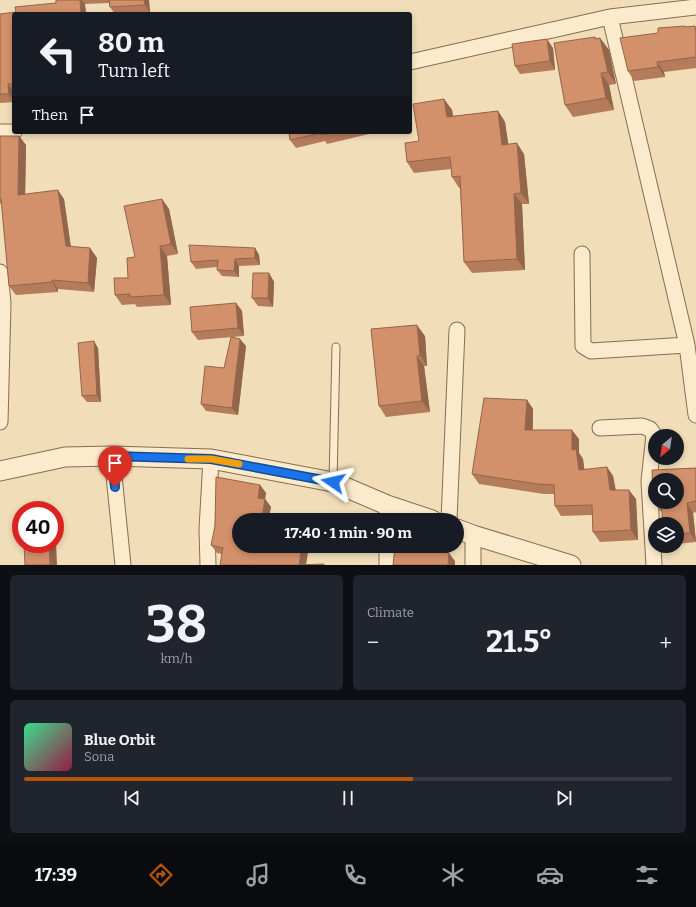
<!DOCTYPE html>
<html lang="en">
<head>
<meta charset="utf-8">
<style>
  body { margin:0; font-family:Bitter,serif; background:#20242c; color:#f1f3f6; height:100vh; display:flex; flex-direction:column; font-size:15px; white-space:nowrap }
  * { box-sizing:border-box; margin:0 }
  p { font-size:13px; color:#9ea1a6 }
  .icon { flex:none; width:22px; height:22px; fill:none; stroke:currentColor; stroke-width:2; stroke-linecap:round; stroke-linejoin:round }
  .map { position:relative; height:565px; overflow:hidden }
  .side { display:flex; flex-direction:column; gap:10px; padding:10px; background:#0d0f14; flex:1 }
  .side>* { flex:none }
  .hud { position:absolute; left:12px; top:12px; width:400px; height:122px; border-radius:4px; box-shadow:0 2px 6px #0003; background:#171b24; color:#f1f3f6; overflow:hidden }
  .needle { width:26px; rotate:209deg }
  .tools { position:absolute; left:648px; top:429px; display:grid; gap:8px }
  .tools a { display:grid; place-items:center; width:36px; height:36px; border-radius:50%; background:#171b24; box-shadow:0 2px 6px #0003; font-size:20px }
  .speed { position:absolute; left:12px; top:501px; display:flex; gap:8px; font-size:20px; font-weight:700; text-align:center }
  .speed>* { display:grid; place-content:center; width:52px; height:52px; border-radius:50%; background:#171b24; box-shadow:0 2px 6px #0003; line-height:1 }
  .speed .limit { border:6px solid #d22; background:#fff; color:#111 }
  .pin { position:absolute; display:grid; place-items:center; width:34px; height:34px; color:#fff; margin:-41px -17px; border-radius:50% 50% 50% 0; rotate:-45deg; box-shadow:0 0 4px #0007 }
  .pin .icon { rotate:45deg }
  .me { position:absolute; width:44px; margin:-22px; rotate:281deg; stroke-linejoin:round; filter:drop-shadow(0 0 3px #0008) }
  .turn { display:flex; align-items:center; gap:14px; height:84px; padding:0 20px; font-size:18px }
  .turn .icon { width:52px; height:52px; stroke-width:2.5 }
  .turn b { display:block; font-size:28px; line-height:34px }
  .then { display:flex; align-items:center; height:38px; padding:0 20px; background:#0003; gap:8px; font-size:15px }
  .big { font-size:30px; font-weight:700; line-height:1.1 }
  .side .widget { flex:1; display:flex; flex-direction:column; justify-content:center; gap:6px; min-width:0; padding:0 14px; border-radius:6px; background:#20242c }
  .side .dial { align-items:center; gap:0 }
  .dial b { font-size:52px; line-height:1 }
  .song { display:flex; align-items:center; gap:12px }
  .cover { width:48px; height:48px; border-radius:6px; background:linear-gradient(135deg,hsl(150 70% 55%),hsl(340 70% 35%)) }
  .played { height:4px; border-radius:2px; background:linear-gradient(90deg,#b45309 60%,#363941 60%) }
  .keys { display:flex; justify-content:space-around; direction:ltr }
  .heat { display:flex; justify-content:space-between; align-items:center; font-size:22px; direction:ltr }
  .side .tiles { flex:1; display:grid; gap:10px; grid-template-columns:1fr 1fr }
  .widget:last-child { grid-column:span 2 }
  .trip { position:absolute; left:232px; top:513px; width:232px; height:40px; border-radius:20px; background:#171b24; box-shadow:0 2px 6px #0003; font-weight:700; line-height:40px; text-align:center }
  .tabs { display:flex; height:64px; justify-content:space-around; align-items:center; background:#090b0e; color:#9ea1a6 }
  .tabs .icon { width:28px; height:28px }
  .tabs .on { color:#b45309 }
  .tabs b { font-size:18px; color:#f1f3f6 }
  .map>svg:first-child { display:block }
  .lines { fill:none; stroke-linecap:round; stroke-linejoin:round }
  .service-casing { stroke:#876c53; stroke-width:9 }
  .minor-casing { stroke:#876c53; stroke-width:17 }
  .tertiary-casing { stroke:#876c53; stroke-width:21 }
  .service { stroke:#fbebcc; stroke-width:7 }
  .minor { stroke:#fbebcc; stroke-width:15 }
  .tertiary { stroke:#fbebcc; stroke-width:19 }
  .wall { fill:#b57c5c; fill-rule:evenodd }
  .shaded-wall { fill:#93654b }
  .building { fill:#d2906b; stroke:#93654b }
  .route-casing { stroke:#114b97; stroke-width:10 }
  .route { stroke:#1a73e8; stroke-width:7 }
  .slow { stroke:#f59e0b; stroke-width:7 }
</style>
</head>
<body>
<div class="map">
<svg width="696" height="565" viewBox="0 0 696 565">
  <rect width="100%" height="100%" fill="#f1ddb8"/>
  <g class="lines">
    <defs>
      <path id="service" d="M 333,482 L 336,347"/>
      <path id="minor" d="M 610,17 L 687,345 L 696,415
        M 410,62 L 610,17 L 696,7
        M 0,132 L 14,132
        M 582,254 L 583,346 L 591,351 L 687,345
        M 0,272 L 3,303 L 0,422
        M 600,428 L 642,426 L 650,429 L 654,435 L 649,481 L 654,565
        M 112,456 L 123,565
        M 387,520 L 387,505
        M 449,520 L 457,330
        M 473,535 L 473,565
        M 208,565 L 207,529 L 211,459
        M 387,565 L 387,546"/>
      <path id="tertiary" d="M 0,471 L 65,457 L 112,456 L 211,459 L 333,482 L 387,505 L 432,520
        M 457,529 L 473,535 L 571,565"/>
    </defs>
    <use href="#service" class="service-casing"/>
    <use href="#minor" class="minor-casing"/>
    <use href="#tertiary" class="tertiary-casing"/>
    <use href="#service" class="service"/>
    <use href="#minor" class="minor"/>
    <use href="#tertiary" class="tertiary"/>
  </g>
  <path class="wall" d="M 56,0 L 149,0 L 150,13 L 115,14 L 110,7 L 109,3 L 85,4 L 86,14 L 14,14 L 14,102 L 0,103 L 0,14 L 16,12 L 56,3 Z
    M 685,26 L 686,27 L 696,27 L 696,68 L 664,72 L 665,77 L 634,81 L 628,71 L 658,33 Z
    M 595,37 L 596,39 L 600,38 L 609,50 L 616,84 L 609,85 L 614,110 L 573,117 L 565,105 Z
    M 553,48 L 555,70 L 520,74 L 515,66 Z
    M 444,99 L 452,110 L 453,116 L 498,111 L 505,122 L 508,144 L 524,154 L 529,204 L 522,204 L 525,270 L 472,273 L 464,262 L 460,188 L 459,188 L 452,177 L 451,169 L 414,173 L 407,162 Z
    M 289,132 L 369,132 L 369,134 L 327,144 L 325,141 L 296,148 L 290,140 Z
    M 0,136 L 19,136 L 26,145 L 25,194 L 64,199 L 71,247 L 90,248 L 97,258 L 94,292 L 58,289 L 58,292 L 16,295 L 9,286 L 2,205 L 0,203 Z
    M 162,199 L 169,209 L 178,254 L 167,256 L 171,305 L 137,307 L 135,304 L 122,305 L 115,295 L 128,278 L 135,257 Z
    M 255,248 L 259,255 L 260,265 L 239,266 L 239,277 L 222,276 L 217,270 L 217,267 L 196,269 L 191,262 Z
    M 269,273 L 274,282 L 273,307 L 258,306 L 252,298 Z
    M 236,303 L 242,311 L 244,336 L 198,340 L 192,332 Z
    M 425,336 L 427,366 L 424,366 L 430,412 L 386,417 L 379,406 Z
    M 246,346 L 238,415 L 206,411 L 201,404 L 224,368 Z
    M 98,348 L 101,402 L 87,402 L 82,396 Z
    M 527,400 L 533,409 L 533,430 L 579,439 L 579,453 L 583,459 L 584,470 L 607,467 L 613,476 L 616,490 L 636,499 L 638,540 L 600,542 L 593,532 L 592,515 L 561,516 L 555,506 L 554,494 L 544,494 L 479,484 L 472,474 Z
    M 696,468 L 696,512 L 693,513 L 696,542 L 677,544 L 677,524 L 663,524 L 662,511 L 660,511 L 653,501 L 652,470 ZM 655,480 L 677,480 L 677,502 L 655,502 Z
    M 260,485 L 266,493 L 265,499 L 271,507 L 269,518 L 306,565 L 325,565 L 220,565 L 222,554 L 217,553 L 211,545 Z"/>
  <path class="shaded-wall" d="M 80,0 L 82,0 L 85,4 L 86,14 L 81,14 Z
    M 144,0 L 149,0 L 150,13 L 145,5 Z
    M 595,37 L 602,47 L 600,38 L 609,50 L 616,84 L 608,72 Z
    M 547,39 L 553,48 L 555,70 L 550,61 Z
    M 657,62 L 664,72 L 665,77 L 658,67 Z
    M 601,73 L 609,85 L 614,110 L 606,98 Z
    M 8,84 L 14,93 L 14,101 L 9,94 Z
    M 444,99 L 452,110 L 455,128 L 447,117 Z
    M 498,111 L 505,122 L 510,155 L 502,145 Z
    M 19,136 L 26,145 L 25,205 L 18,195 Z
    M 517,143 L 524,154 L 529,204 L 521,193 Z
    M 58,190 L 64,199 L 72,256 L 66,246 Z
    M 514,194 L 522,204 L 525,270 L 517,259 Z
    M 162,199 L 169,209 L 178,254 L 171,244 Z
    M 160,246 L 167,256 L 171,305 L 164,295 Z
    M 90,248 L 97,258 L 94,292 L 88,283 Z
    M 255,248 L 259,255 L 260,265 L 255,258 Z
    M 235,259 L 239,266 L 239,277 L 234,271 Z
    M 269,273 L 274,282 L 273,307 L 268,298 Z
    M 52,280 L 58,289 L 58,292 L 52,282 Z
    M 236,303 L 242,311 L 244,336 L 238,328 Z
    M 417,325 L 425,336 L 427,366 L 420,355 Z
    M 240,339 L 246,346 L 238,415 L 232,408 Z
    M 94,341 L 98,348 L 101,402 L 97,395 Z
    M 417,356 L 424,366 L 430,412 L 422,401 Z
    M 527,400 L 533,409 L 532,439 L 525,430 Z
    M 572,430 L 579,439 L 579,453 L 583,459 L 586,480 L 579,470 L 572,450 Z
    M 607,467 L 613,476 L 617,500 L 610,490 Z
    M 260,485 L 266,493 L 264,506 L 258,498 Z
    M 629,490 L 636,499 L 638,540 L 631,530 Z
    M 265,499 L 271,507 L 268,520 L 262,517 Z
    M 687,503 L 693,513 L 696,542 L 690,533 Z
    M 55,520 L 57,565 L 50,565 L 49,544 L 55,544 Z
    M 302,546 L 309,546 L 306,565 L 299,565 Z
    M 443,546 L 445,546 L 449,552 L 448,561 L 442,552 Z
    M 449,553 L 455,561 L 455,565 L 448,565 Z"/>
  <path class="building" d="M 56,0 L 80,0 L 81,14 L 14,14 L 14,84 L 8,84 L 9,94 L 0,94 L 0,14 L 16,12 L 15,7 L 56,3 Z
    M 109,0 L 144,0 L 145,5 L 110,7 Z
    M 685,26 L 685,27 L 695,26 L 696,32 L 696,57 L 657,62 L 658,67 L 628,71 L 620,38 L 658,33 L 658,28 Z
    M 595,37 L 595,39 L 600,38 L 608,72 L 601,73 L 606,98 L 565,105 L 554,43 Z
    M 547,39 L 550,61 L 515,66 L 512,44 Z
    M 444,99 L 447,117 L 498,111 L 502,145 L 517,143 L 521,193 L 514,194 L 517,259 L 464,262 L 460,176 L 452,177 L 450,157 L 407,162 L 405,143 L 419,141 L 413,104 Z
    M 289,132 L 336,132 L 321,135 L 321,133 L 290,140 Z
    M 0,136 L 19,136 L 18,195 L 58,190 L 66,246 L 90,248 L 88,283 L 52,280 L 52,282 L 9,286 L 1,199 L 0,199 Z
    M 162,199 L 171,244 L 160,246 L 164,295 L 130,297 L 130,294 L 115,295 L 114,278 L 128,278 L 127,258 L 135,257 L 124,206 Z
    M 189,245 L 255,248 L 255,258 L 235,259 L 234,271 L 217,270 L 218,260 L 191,262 Z
    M 253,273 L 269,273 L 268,298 L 252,298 Z
    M 236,303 L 238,328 L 192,332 L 190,307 Z
    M 417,325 L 420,355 L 417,356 L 422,401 L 379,406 L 371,329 Z
    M 231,337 L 240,339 L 232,408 L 201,404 L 205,366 L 224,368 Z
    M 94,341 L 97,395 L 82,396 L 78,343 Z
    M 484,398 L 527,400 L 525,430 L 572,430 L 572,450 L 576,449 L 579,470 L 607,467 L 610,490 L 629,490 L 631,530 L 593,532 L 592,505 L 555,506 L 554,485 L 538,484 L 472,474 Z
    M 696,468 L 696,501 L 687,503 L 690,533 L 677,534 L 677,524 L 663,524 L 661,502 L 677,502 L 677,480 L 655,480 L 655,501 L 653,501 L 652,470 Z
    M 216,477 L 260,485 L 258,498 L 265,499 L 262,517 L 280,520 L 239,520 L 239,546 L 302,546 L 299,565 L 220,565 L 223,548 L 211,545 L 215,526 Z
    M 24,544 L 49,544 L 50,565 L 25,565 Z
    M 395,546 L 443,546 L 442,552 L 449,553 L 448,565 L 393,565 Z
    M 324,564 L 324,565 L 299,565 Z"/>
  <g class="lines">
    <defs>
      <path id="route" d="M 115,487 L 112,456 L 211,459 L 333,482"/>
    </defs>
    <use href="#route" class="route-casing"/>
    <use href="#route" class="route"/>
    <path class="slow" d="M 188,459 L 211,459 L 239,464"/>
  </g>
</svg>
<div class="tools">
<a><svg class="needle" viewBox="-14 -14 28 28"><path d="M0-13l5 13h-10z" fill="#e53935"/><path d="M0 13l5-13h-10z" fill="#9ea1a6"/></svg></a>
<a><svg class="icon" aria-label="search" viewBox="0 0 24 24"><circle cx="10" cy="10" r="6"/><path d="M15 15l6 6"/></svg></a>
<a><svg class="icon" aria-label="layers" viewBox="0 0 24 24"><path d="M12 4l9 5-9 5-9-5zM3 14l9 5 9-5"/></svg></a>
</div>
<div class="speed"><div class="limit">40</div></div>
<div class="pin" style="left:115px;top:487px;background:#d93025"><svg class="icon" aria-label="arrive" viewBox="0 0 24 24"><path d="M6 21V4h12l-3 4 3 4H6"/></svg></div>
<svg class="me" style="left:333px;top:482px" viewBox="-20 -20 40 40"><path d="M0-17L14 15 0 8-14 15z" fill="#1a73e8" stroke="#fff" stroke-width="4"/></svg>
<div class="trip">17:40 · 1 min · 90 m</div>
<div class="hud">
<div class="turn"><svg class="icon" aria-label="left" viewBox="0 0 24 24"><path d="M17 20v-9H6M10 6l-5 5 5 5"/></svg><div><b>80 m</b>Turn left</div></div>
<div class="then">Then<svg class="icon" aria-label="arrive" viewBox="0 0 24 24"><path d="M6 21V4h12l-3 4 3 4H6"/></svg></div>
</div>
</div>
<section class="side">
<div class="tiles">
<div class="widget dial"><b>38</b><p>km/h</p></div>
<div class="widget"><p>Climate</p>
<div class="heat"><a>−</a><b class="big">21.5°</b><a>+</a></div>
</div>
<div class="widget">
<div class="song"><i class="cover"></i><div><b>Blue Orbit</b><p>Sona</p></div></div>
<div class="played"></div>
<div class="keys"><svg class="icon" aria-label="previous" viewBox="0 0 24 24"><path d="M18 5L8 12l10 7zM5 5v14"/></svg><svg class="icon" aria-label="pause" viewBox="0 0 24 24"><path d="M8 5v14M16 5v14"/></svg><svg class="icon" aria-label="next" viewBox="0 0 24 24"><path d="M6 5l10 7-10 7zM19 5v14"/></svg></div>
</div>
</div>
</section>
<nav class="tabs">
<b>17:39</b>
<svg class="icon on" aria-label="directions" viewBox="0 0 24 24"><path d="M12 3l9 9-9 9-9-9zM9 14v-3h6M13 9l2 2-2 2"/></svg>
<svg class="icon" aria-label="music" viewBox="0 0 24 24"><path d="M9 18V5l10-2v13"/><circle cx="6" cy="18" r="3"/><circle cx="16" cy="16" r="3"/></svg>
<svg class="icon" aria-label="phone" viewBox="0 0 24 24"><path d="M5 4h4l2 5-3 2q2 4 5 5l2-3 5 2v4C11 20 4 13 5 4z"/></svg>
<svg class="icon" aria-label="climate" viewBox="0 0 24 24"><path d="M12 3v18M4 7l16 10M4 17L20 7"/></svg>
<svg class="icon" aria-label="car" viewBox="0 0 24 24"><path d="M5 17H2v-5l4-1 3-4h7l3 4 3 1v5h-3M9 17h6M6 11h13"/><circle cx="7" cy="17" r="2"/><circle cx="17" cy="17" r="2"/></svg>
<svg class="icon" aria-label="filters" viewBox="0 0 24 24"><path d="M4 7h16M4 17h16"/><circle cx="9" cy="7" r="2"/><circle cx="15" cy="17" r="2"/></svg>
</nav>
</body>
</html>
